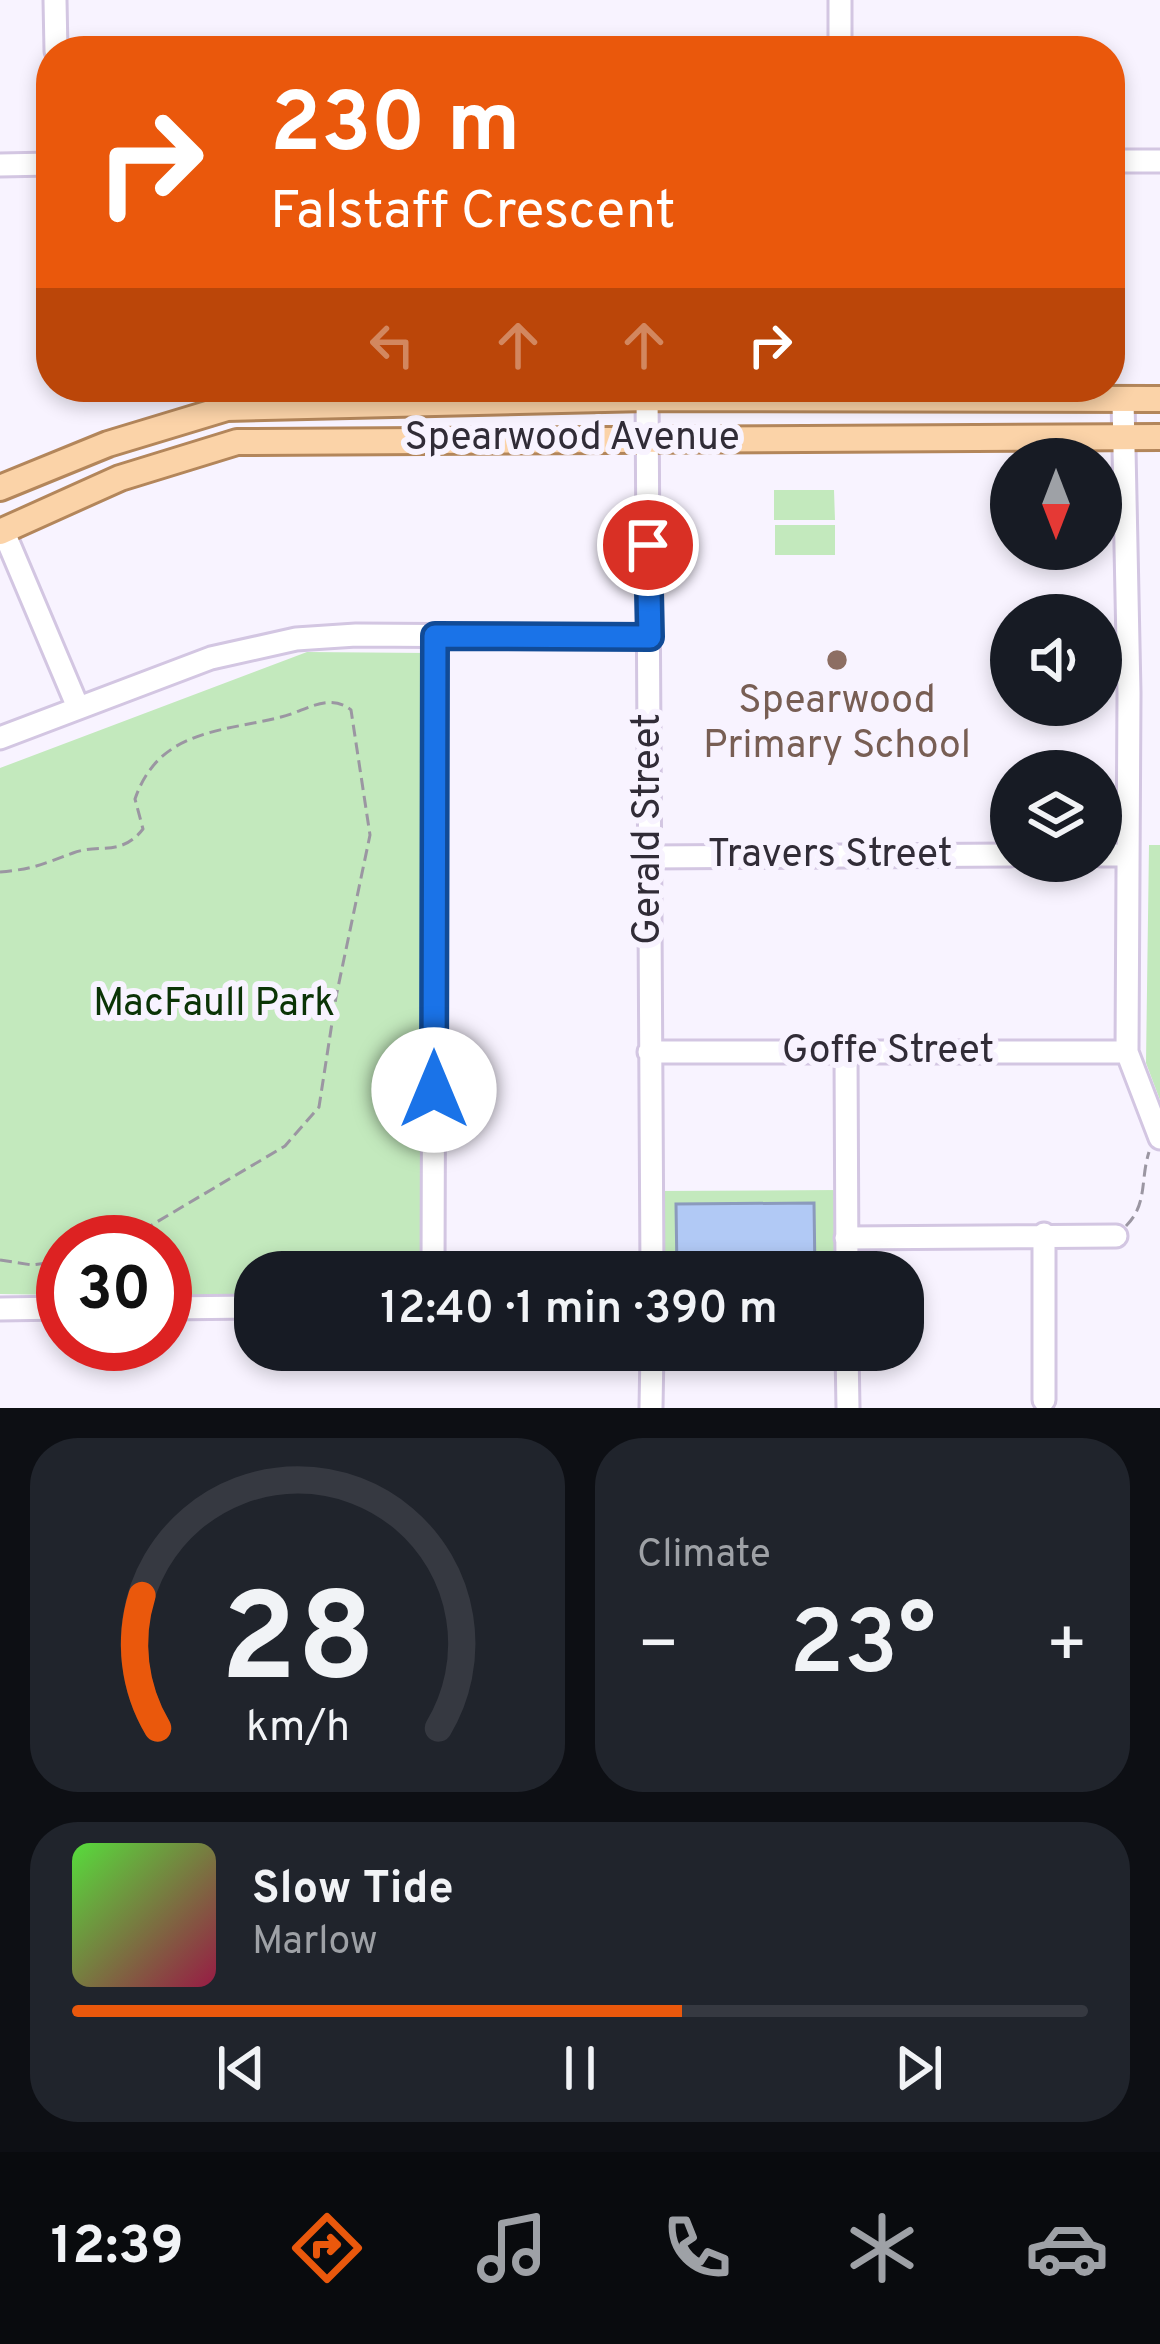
<!DOCTYPE html>
<html lang="en">
<head>
<meta charset="utf-8">
<style>
  body { margin:0; font-family:Overpass,sans-serif; background:#20242c; color:#f1f3f6; height:100vh; display:flex; flex-direction:column; font-size:45px; white-space:nowrap }
  * { box-sizing:border-box; margin:0 }
  p { font-size:39px; color:#9ea1a6 }
  .icon { flex:none; width:66px; height:66px; fill:none; stroke:currentColor; stroke-width:2; stroke-linecap:round; stroke-linejoin:round }
  .map { position:relative; height:1408px; overflow:hidden }
  .drawer { display:flex; flex-direction:column; gap:30px; padding:30px; background:#0d0f14; flex:1 }
  .drawer>* { flex:none }
  .top-card { position:absolute; left:36px; top:36px; width:1089px; height:366px; border-radius:48px; box-shadow:0 6px 18px #0003; background:#ea580c; color:#fff; overflow:hidden }
  .needle { width:78px; rotate:180deg }
  .fabs { position:absolute; left:990px; top:438px; display:grid; gap:24px }
  .fabs a { display:grid; place-items:center; width:132px; height:132px; border-radius:50%; background:#171b24; box-shadow:0 6px 18px #0003; font-size:60px }
  .speed { position:absolute; left:36px; top:1215px; display:flex; gap:24px; font-size:60px; font-weight:700; text-align:center }
  .speed>* { display:grid; place-content:center; width:156px; height:156px; border-radius:50%; background:#171b24; box-shadow:0 6px 18px #0003; line-height:1 }
  .speed .limit { border:18px solid #d22; background:#fff; color:#111 }
  .pin { position:absolute; display:grid; place-items:center; width:102px; height:102px; color:#fff; margin:-51px; border:6px solid #fff; border-radius:50%; box-shadow:0 3px 12px #0007 }
  .me { position:absolute; width:132px; margin:-66px; rotate:0deg; stroke-linejoin:round; filter:drop-shadow(0 0 9px #0008) }
  .turn { display:flex; align-items:center; gap:42px; height:252px; padding:0 36px; font-size:54px }
  .turn .icon { width:156px; height:156px; stroke-width:2.5 }
  .turn b { display:block; font-size:84px; line-height:102px }
  .lanes { display:flex; align-items:center; height:114px; padding:0 36px; background:#0003; justify-content:center; gap:60px; direction:ltr }
  .lanes .off { opacity:.35 }
  .big { font-size:90px; font-weight:600; line-height:1.1 }
  .drawer .widget { flex:1; display:flex; flex-direction:column; justify-content:center; gap:18px; min-width:0; padding:0 42px; border-radius:48px; background:#20242c }
  .drawer .dial { align-items:center; gap:0 }
  .dial svg { height:312px; overflow:visible; fill:none; stroke:#363941; stroke-width:7; stroke-linecap:round; text-anchor:middle }
  .dial text { fill:#f1f3f6; stroke:none }
  .song { display:flex; align-items:center; gap:36px }
  .cover { width:144px; height:144px; border-radius:18px; background:linear-gradient(135deg,hsl(110 70% 55%),hsl(340 70% 35%)) }
  .played { height:12px; border-radius:6px; background:linear-gradient(90deg,#ea580c 60%,#363941 60%) }
  .keys { display:flex; justify-content:space-around; direction:ltr }
  .heat { display:flex; justify-content:space-between; align-items:center; font-size:66px; direction:ltr }
  .drawer .tiles { flex:1; display:grid; gap:30px; grid-template-columns:1fr 1fr }
  .widget:last-child { grid-column:span 2 }
  .trip { position:absolute; left:234px; top:1251px; width:690px; height:120px; border-radius:48px; background:#171b24; box-shadow:0 6px 18px #0003; font-weight:600; line-height:120px; text-align:center }
  .tabs { display:flex; height:192px; justify-content:space-around; align-items:center; background:#090b0e; color:#9ea1a6 }
  .tabs .icon { width:84px; height:84px }
  .tabs .active { color:#ea580c }
  .tabs b { font-size:54px; color:#f1f3f6 }
  .map>svg:first-child { display:block }
  .green { fill:#c3e9bd }
  .water { fill:#b1c9f5; stroke:#8b9abc; stroke-width:3 }
  .lines { fill:none; stroke-linecap:round; stroke-linejoin:round }
  .minor-casing { stroke:#d3c6e2; stroke-width:27 }
  .major-casing { stroke:#b3865b; stroke-width:30 }
  .path { stroke:#9b96a2; stroke-width:3; stroke-dasharray:12 6; stroke-linecap:butt }
  .minor { stroke:#fff; stroke-width:21 }
  .major { stroke:#fbd3a8; stroke-width:24 }
  .route-casing { stroke:#114b97; stroke-width:30 }
  .route { stroke:#1a73e8; stroke-width:21 }
  .education-dot { fill:#8d6e63; stroke:#f8f3ff; stroke-width:4.5 }
  .labels { text-anchor:middle; dominant-baseline:central; stroke-width:12; stroke-linejoin:round; paint-order:stroke }
  .street-label { font-size:39px; fill:#312c37; stroke:#f8f3ff }
  .education-label { font-size:39px; fill:#785e54; stroke:#f8f3ff }
  .park-label { font-size:39px; fill:#0b3406; stroke:#f8f3ff }
</style>
</head>
<body>
<div class="map">
<svg width="1160" height="1408" viewBox="0 0 1160 1408">
  <rect width="100%" height="100%" fill="#f8f3ff"/>
  <path class="green" d="M 774,490 L 834,490 L 835,520 L 774,520 Z
    M 775,525 L 835,525 L 835,555 L 775,555 Z
    M 307,652 L 427,653 L 428,1272 L 255,1272 L 255,1297 L 165,1296 L 165,1242 L 63,1242 L 63,1295 L 0,1294 L 0,768 Z
    M 1149,845 L 1160,845 L 1160,1100 L 1146,1063 Z
    M 841,1190 L 841,1272 L 657,1272 L 657,1191 Z"/>
  <path class="water" d="M 814,1203 L 815,1272 L 677,1272 L 676,1204 Z"/>
  <g class="lines">
    <defs>
      <path id="minor" d="M 55,0 L 56,51
        M 840,0 L 840,51
        M 1110,161 L 1160,161
        M 0,165 L 51,164
        M 647,387 L 652,1272
        M 1123,400 L 1129,693 L 1127,1052 L 1160,1138
        M 3,530 L 77,705
        M 0,738 L 211,658 L 296,639 L 356,635 L 649,637
        M 1101,855 L 1128,855
        M 649,857 L 1011,855
        M 649,1052 L 1127,1052
        M 846,1053 L 847,1272
        M 846,1238 L 1116,1236
        M 433,1272 L 435,636
        M 165,1308 L 255,1307
        M 0,1309 L 63,1308
        M 847,1350 L 848,1408
        M 1044,1400 L 1044,1234
        M 651,1408 L 652,1350"/>
      <path id="major" d="M 0,488 L 108,444 L 227,408 L 647,398 L 1160,399
        M 0,532 L 120,478 L 237,442 L 1160,437"/>
    </defs>
    <use href="#minor" class="minor-casing"/>
    <use href="#major" class="major-casing"/>
    <path class="path" d="M 0,872 C 34,869 43,864 73,853 C 100,843 121,857 143,829 L 135,799 C 159,729 222,732 281,717 C 306,711 328,692 351,710 L 370,835 L 336,997 L 319,1107 L 285,1146 L 123,1242
      M 1126,1226 C 1148,1204 1140,1180 1149,1152
      M 0,1260 L 32,1265 L 63,1261"/>
    <use href="#minor" class="minor"/>
    <use href="#major" class="major"/>
  </g>
  <g class="lines">
    <defs>
      <path id="route" d="M 434,1090 L 435,636 L 650,637 L 648,545"/>
    </defs>
    <use href="#route" class="route-casing"/>
    <use href="#route" class="route"/>
  </g>
  <circle class="education-dot" cx="837" cy="660" r="12"/>
  <g class="labels">
    <g class="street-label">
      <text x="572" y="439">Spearwood Avenue</text>
      <text transform="translate(649 829) rotate(-90)">Gerald Street</text>
      <text x="830" y="856">Travers Street</text>
      <text x="888" y="1052">Goffe Street</text>
    </g>
    <g class="education-label">
      <text x="837" y="702">Spearwood<tspan x="837" dy="45">Primary School</tspan></text>
    </g>
    <g class="park-label">
      <text x="214" y="1005">MacFaull Park</text>
    </g>
  </g>
</svg>
<div class="fabs">
<a><svg class="needle" viewBox="-14 -14 28 28"><path d="M0-13l5 13h-10z" fill="#e53935"/><path d="M0 13l5-13h-10z" fill="#9ea1a6"/></svg></a>
<a><svg class="icon" aria-label="sound" viewBox="0 0 24 24"><path d="M4 9h4l5-4v14l-5-4H4zM17 9q2 3 0 6"/></svg></a>
<a><svg class="icon" aria-label="layers" viewBox="0 0 24 24"><path d="M12 4l9 5-9 5-9-5zM3 14l9 5 9-5"/></svg></a>
</div>
<div class="speed"><div class="limit">30</div></div>
<div class="pin" style="left:648px;top:545px;background:#d93025"><svg class="icon" aria-label="arrive" viewBox="0 0 24 24"><path d="M6 21V4h12l-3 4 3 4H6"/></svg></div>
<svg class="me" style="left:434px;top:1090px" viewBox="-20 -20 40 40"><circle r="19" fill="#fff"/><path d="M0-13L10 11 0 6-10 11z" fill="#1a73e8"/></svg>
<div class="trip">12:40 · 1 min · 390 m</div>
<div class="top-card">
<div class="turn"><svg class="icon" aria-label="right" viewBox="0 0 24 24"><path d="M7 20v-9h11M14 6l5 5-5 5"/></svg><div><b>230 m</b>Falstaff Crescent</div></div>
<div class="lanes"><svg class="icon off" aria-label="left" viewBox="0 0 24 24"><path d="M17 20v-9H6M10 6l-5 5 5 5"/></svg><svg class="icon off" aria-label="ahead" viewBox="0 0 24 24"><path d="M12 20V5M6 11l6-6 6 6"/></svg><svg class="icon off" aria-label="ahead" viewBox="0 0 24 24"><path d="M12 20V5M6 11l6-6 6 6"/></svg><svg class="icon" aria-label="right" viewBox="0 0 24 24"><path d="M7 20v-9h11M14 6l5 5-5 5"/></svg></div>
</div>
</div>
<section class="drawer">
<div class="tiles">
<div class="widget dial"><svg viewBox="0 0 100 80">
<path d="M14 69A42 42 0 1 1 86 69"/>
<path d="M14 69A42 42 0 0 1 10 35" stroke="#ea580c"/>
<text x="50" y="56" font-size="32" font-weight="700">28</text>
<text x="50" y="72" font-size="11">km/h</text>
</svg></div>
<div class="widget"><p>Climate</p>
<div class="heat"><a>−</a><b class="big">23°</b><a>+</a></div>
</div>
<div class="widget">
<div class="song"><i class="cover"></i><div><b>Slow Tide</b><p>Marlow</p></div></div>
<div class="played"></div>
<div class="keys"><svg class="icon" aria-label="previous" viewBox="0 0 24 24"><path d="M18 5L8 12l10 7zM5 5v14"/></svg><svg class="icon" aria-label="pause" viewBox="0 0 24 24"><path d="M8 5v14M16 5v14"/></svg><svg class="icon" aria-label="next" viewBox="0 0 24 24"><path d="M6 5l10 7-10 7zM19 5v14"/></svg></div>
</div>
</div>
</section>
<nav class="tabs">
<b>12:39</b>
<svg class="icon active" aria-label="directions" viewBox="0 0 24 24"><path d="M12 3l9 9-9 9-9-9zM9 14v-3h6M13 9l2 2-2 2"/></svg>
<svg class="icon" aria-label="music" viewBox="0 0 24 24"><path d="M9 18V5l10-2v13"/><circle cx="6" cy="18" r="3"/><circle cx="16" cy="16" r="3"/></svg>
<svg class="icon" aria-label="phone" viewBox="0 0 24 24"><path d="M5 4h4l2 5-3 2q2 4 5 5l2-3 5 2v4C11 20 4 13 5 4z"/></svg>
<svg class="icon" aria-label="climate" viewBox="0 0 24 24"><path d="M12 3v18M4 7l16 10M4 17L20 7"/></svg>
<svg class="icon" aria-label="car" viewBox="0 0 24 24"><path d="M5 17H2v-5l4-1 3-4h7l3 4 3 1v5h-3M9 17h6M6 11h13"/><circle cx="7" cy="17" r="2"/><circle cx="17" cy="17" r="2"/></svg>
</nav>
</body>
</html>
